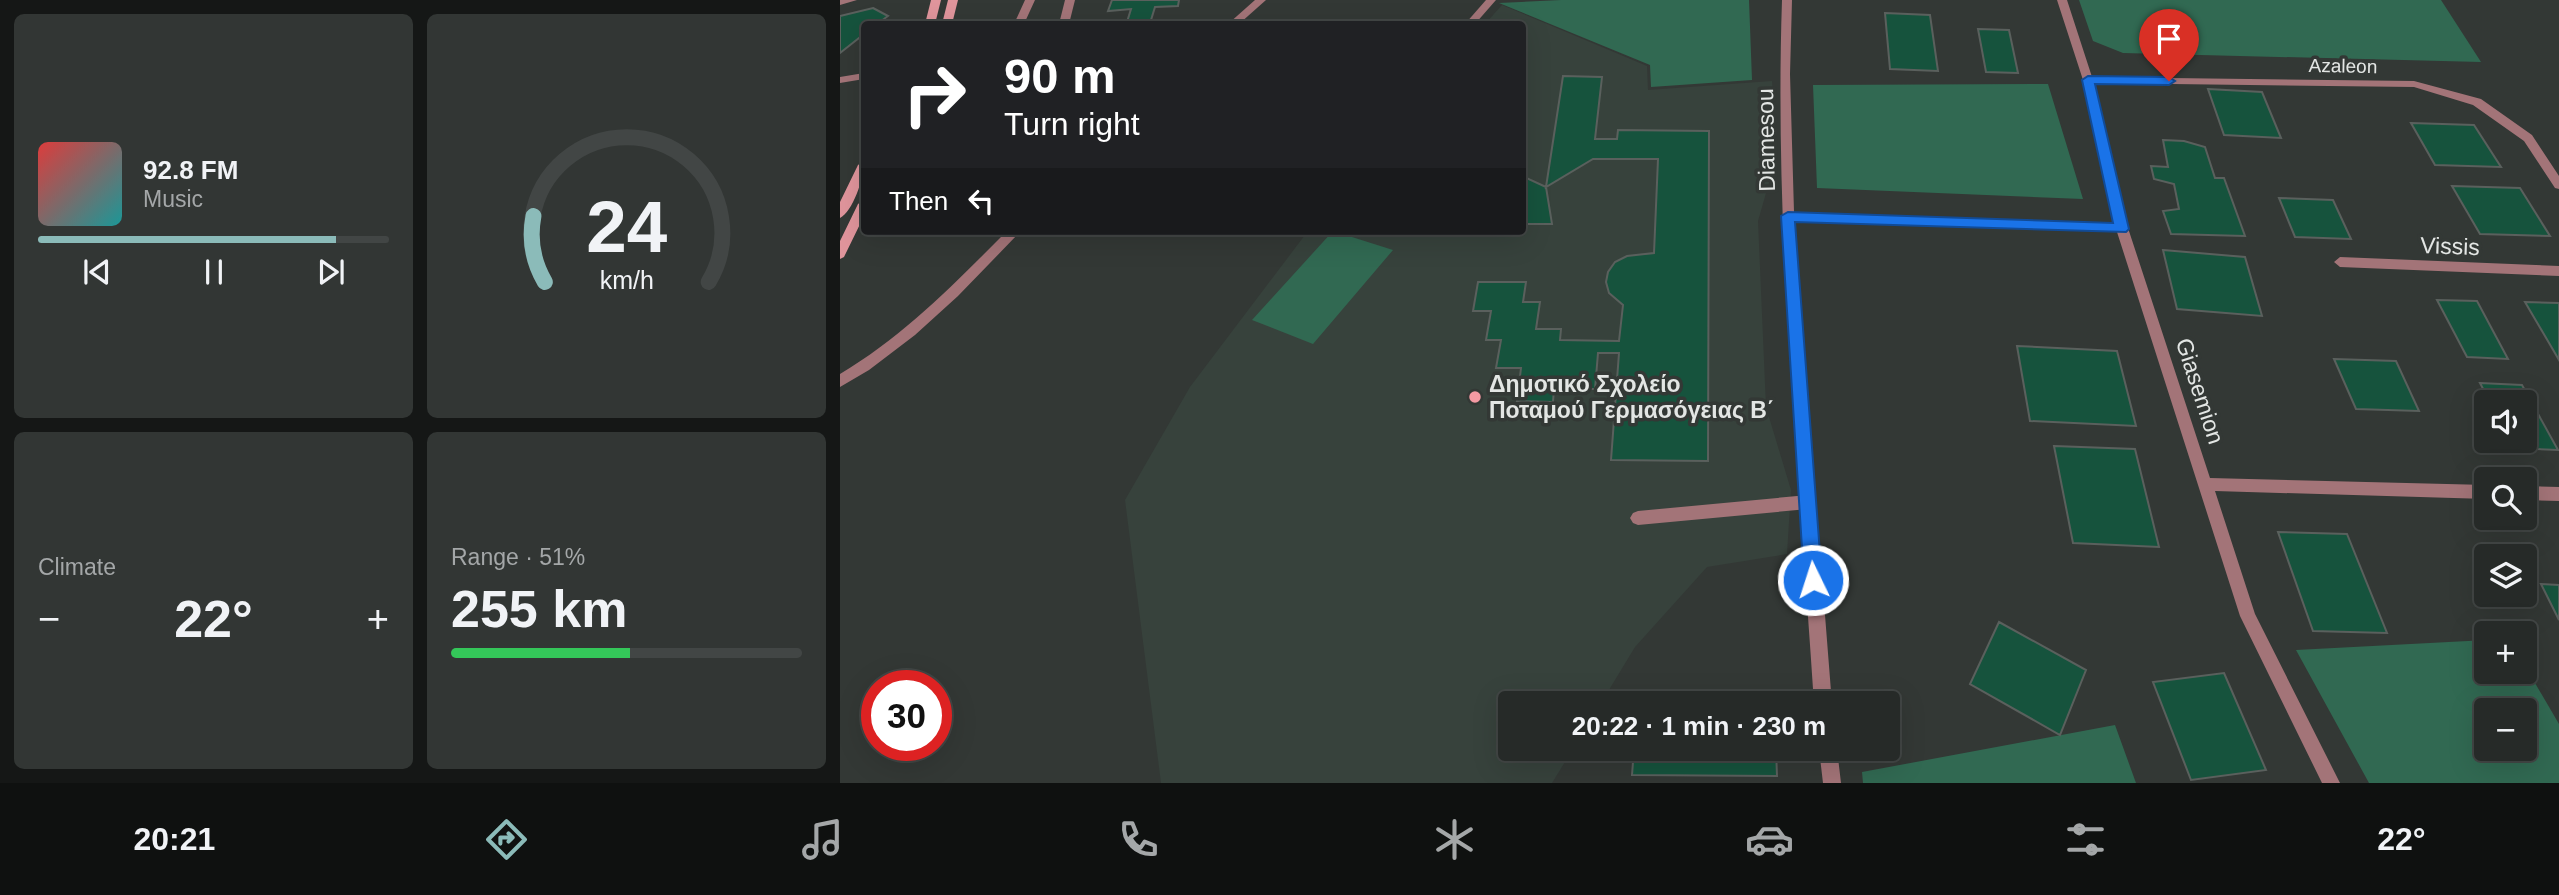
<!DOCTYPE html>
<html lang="en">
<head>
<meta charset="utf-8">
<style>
  body { margin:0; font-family:Helvetica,sans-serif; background:#323634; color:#f1f3f6; height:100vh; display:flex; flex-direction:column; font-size:26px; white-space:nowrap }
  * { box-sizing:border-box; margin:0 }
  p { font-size:23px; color:#a4a7a8 }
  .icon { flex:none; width:38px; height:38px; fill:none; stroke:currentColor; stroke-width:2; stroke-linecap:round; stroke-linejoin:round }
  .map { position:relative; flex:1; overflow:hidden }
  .details { display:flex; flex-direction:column; gap:14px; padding:14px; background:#151716; width:840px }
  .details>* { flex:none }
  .banner { position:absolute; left:21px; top:21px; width:665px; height:214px; border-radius:7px; box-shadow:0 7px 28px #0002,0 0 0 2px #424645; background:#202124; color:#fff; overflow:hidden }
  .controls { position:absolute; left:1634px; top:390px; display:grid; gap:14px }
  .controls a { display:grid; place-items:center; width:63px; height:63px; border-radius:7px; background:#262a28; box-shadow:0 7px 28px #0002,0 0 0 2px #424645; font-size:35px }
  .speed { position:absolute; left:21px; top:670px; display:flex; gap:14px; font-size:35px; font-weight:700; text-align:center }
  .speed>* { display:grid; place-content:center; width:91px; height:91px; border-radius:50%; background:#262a28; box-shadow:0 7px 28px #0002,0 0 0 2px #424645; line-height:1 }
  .speed .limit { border:10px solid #d22; background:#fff; color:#111 }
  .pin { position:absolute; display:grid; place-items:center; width:60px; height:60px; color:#fff; margin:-72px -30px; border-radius:50% 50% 50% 0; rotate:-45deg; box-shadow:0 0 7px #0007 }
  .pin .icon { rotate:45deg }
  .me { position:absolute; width:77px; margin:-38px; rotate:356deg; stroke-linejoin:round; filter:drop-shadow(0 0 5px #0008) }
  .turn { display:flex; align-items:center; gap:24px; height:147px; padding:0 28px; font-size:32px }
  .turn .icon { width:91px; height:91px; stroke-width:2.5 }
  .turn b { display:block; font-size:49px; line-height:60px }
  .then { display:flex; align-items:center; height:66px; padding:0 28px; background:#0003; gap:14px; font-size:26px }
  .big { font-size:52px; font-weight:700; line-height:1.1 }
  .details .card { flex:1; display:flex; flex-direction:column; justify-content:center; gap:10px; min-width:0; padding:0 24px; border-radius:10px; background:#323634 }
  .details .dial { align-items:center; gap:0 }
  .dial svg { height:182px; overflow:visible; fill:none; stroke:#424645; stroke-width:7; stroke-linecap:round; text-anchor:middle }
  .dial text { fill:#f1f3f6; stroke:none }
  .song { display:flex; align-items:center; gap:21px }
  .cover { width:84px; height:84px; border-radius:10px; background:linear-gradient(135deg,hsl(0 70% 55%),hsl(180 70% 35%)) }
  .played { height:7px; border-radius:4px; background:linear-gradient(90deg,#8bbbb9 85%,#424645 85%) }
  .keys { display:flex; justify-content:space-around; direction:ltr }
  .heat { display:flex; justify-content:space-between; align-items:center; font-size:38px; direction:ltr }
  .charge { height:10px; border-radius:5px; background:linear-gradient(90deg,#34c759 51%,#424645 0) }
  .details .tiles { flex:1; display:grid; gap:14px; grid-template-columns:repeat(2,1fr) }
  .trip { position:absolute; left:658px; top:691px; width:402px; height:70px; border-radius:7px; background:#262a28; box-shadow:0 7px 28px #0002,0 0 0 2px #424645; font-weight:700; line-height:70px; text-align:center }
  .tabs { display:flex; height:112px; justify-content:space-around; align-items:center; background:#0f1110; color:#a4a7a8 }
  .tabs .icon { width:49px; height:49px }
  .tabs .current { color:#8bbbb9 }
  .tabs b { font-size:32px; color:#f1f3f6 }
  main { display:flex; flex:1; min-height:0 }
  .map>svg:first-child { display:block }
  .built { fill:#37423c }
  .green { fill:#316952; fill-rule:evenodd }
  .building { fill:#16533d; stroke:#5a605d; stroke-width:2 }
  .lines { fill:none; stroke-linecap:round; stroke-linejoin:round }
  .service { fill:#a37478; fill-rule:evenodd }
  .minor { fill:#a37478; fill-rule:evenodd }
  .secondary { fill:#e0959c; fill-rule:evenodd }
  .route { fill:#1a73e8; stroke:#114b97; stroke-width:2 }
  .poi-dot { fill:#f49aa3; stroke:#333835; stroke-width:2.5 }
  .labels { text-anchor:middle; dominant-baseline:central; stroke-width:7; stroke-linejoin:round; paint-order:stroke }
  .far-street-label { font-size:19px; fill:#e3e6e4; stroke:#333835 }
  .street-label { font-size:23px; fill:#e3e6e4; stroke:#333835 }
  .poi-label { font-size:23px; font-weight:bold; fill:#e3e6e4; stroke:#333835; text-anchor:start }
</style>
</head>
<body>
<main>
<section class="details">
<div class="tiles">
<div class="card">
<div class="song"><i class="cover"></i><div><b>92.8 FM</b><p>Music</p></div></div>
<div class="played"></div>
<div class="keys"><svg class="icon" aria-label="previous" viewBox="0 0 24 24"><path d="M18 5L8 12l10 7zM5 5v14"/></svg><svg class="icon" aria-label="pause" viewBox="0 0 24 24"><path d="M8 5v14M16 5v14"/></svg><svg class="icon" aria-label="next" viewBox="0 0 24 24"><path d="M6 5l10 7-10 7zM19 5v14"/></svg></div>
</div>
<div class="card dial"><svg viewBox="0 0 100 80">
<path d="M14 69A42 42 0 1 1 86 69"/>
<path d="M14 69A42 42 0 0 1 9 40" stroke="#8bbbb9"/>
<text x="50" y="56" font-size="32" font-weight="700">24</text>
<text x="50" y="72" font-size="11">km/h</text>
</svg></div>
<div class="card"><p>Climate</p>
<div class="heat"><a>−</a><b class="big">22°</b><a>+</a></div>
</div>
<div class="card"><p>Range · 51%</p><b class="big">255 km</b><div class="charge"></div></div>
</div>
</section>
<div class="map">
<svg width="1719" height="783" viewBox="0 0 1719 783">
  <rect width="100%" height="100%" fill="#333835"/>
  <path class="built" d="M 662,5 L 807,66 L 808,90 L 932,81 L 937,155 L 918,221 L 926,407 L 951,490 L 947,554 L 867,567 L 795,647 L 761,703 L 670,704 L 670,749 L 733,749 L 712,783 L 321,783 L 285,500 L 350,387 L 468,231 L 682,231 L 682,24 L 645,24 Z"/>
  <path class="green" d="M 721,0 L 909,0 L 912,80 L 811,87 L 810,65 L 659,3 Z
    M 1239,0 L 1601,0 L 1641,62 L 1283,53 L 1253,41 Z
    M 1208,84 L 1243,199 L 977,188 L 973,85 Z
    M 493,231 L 553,250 L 473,344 L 412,320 Z
    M 1647,640 L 1647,672 L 1685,672 L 1685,666 L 1719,724 L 1719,783 L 1529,783 L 1456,650 ZM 1647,710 L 1685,710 L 1685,749 L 1647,749 Z
    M 1275,725 L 1296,783 L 1023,783 L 1022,772 Z"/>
  <path class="building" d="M 272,0 L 339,0 L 338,6 L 315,7 L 311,20 L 287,22 L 291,9 L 268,11 Z
    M 33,8 L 48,16 L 37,24 L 24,24 L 24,34 L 0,53 L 0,16 Z
    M 1045,13 L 1090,15 L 1098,71 L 1050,69 Z
    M 1138,29 L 1169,30 L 1178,73 L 1146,72 Z
    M 723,76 L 762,77 L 755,139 L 777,139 L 778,130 L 869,131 L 868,461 L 771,460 L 779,353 L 758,353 L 755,389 L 714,389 L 713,402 L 677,401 L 681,368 L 656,368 L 661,340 L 646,340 L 651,311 L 633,311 L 638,282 L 686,282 L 683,302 L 700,302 L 696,329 L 721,329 L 720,340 L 779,341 L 783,305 L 769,293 L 766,282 L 768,272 L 775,262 L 787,256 L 814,253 L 818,159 L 753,159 L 706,187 Z
    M 1368,89 L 1422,92 L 1441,138 L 1384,135 Z
    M 1571,123 L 1634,125 L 1661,167 L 1595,165 Z
    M 1323,140 L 1344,141 L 1365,147 L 1375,178 L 1384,178 L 1405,236 L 1331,234 L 1323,211 L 1339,209 L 1334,184 L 1314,179 L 1311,166 L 1328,167 Z
    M 684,177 L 706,187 L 712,224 L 682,224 Z
    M 1612,186 L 1680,188 L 1710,236 L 1640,234 Z
    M 1439,198 L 1493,200 L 1511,239 L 1455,237 Z
    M 1323,250 L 1405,257 L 1422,316 L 1337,309 Z
    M 1597,300 L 1637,301 L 1668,359 L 1627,357 Z
    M 1685,302 L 1719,303 L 1719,360 Z
    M 1177,346 L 1277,351 L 1296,426 L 1190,421 Z
    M 1494,359 L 1556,361 L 1579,411 L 1516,409 Z
    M 1640,383 L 1682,385 L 1718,450 L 1674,448 L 1670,441 L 1685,441 L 1685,402 L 1650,402 Z
    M 1214,446 L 1295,449 L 1319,547 L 1233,543 Z
    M 1438,532 L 1507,534 L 1547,633 L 1473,631 Z
    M 1701,584 L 1719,585 L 1719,620 Z
    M 1159,622 L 1246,670 L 1220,735 L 1130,684 Z
    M 1384,673 L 1426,770 L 1351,780 L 1313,682 Z
    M 796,696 L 935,697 L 935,704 L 796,704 Z
    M 794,749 L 936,749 L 937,776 L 792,775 Z"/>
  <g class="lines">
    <path class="service" d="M 185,0 L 195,0 L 184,24 L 174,24 Z
      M 225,0 L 235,0 L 229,24 L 219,24 Z
      M 24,73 L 24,79 L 0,83 L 0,77 Z
      M 968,495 L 973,497 L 976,502 L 973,507 L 968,509 L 798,525 L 793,523 L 790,518 L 793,513 L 798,511 Z"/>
    <path class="minor" d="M 0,0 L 17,0 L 0,5 Z
      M 415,0 L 426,0 L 399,24 L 388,24 Z
      M 646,0 L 656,0 L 635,24 L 625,24 Z
      M 942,0 L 952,0 L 950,74 L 954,212 L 1275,223 L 1243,80 L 1217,0 L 1227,0 L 1252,77 L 1574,81 L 1641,99 L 1692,135 L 1719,176 L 1719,189 L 1715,188 L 1684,141 L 1633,105 L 1574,87 L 1254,83 L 1288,228 L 1370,478 L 1647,485 L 1647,499 L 1375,491 L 1415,614 L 1500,783 L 1482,783 L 1400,616 L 1277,232 L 954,221 L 992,704 L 974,704 C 959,470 934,235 942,0 Z
      M 167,231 L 181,231 L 118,296 L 75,335 L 29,370 L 0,387 L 0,374 C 64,336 115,283 167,231 Z
      M 1500,257 L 1719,266 L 1719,276 L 1500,267 L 1494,262 Z
      M 1685,486 L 1719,487 L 1719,501 L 1685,500 Z
      M 979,749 L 997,749 L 1001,783 L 983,783 Z"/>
    <path class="secondary" d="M 91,0 L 101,0 L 95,24 L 85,24 Z
      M 108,0 L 118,0 L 112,24 L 102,24 Z
      M 24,161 C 25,175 13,212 0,218 L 0,202 L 18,165 Z
      M 24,200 L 24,216 L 4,257 L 0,259 L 0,241 L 18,204 Z"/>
  </g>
  <path class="route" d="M 1248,76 L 1329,77 L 1335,81 L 1329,85 L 1255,84 L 1289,229 L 1286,232 L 955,222 L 982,580 L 980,586 L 973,588 L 967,586 L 964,580 L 941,216 L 948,212 L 1273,223 L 1242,80 Z"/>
  <circle class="poi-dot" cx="635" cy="397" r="7"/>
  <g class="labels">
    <g class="far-street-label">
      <text transform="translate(1503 66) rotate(1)">Azaleon</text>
    </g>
    <g class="street-label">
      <text transform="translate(926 140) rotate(-91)">Diamesou</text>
      <text transform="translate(1610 246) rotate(2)">Vissis</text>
      <text transform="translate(1360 391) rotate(72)">Giasemion</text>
    </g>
    <g class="poi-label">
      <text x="649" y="384">Δημοτικό Σχολείο<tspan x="649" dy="26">Ποταμού Γερμασόγειας Β΄</tspan></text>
    </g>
  </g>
</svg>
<div class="controls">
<a><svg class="icon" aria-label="sound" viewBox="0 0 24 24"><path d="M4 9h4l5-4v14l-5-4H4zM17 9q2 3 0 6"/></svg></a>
<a><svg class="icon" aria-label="search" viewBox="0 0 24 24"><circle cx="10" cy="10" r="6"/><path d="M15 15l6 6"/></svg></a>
<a><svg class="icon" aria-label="layers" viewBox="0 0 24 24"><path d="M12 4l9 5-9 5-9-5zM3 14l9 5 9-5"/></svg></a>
<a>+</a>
<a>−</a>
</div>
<div class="speed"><div class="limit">30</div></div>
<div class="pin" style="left:1329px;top:81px;background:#d93025"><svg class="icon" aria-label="arrive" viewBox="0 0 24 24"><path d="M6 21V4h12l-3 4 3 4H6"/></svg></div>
<svg class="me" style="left:973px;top:580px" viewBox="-20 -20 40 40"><circle r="17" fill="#1a73e8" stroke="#fff" stroke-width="3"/><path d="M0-11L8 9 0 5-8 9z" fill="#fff"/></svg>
<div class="trip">20:22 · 1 min · 230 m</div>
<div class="banner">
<div class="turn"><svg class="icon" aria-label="right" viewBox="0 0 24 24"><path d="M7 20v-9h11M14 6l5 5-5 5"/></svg><div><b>90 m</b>Turn right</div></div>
<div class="then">Then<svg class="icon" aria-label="left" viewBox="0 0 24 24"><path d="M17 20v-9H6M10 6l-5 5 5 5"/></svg></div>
</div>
</div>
</main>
<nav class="tabs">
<b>20:21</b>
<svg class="icon current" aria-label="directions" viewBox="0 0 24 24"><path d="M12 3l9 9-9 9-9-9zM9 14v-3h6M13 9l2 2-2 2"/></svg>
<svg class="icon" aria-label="music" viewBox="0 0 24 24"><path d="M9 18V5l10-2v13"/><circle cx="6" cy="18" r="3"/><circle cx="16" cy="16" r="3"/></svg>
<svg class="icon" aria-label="phone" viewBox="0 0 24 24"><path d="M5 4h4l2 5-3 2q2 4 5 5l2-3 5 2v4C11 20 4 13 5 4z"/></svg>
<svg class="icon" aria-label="climate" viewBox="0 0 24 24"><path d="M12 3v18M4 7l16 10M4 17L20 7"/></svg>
<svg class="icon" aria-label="car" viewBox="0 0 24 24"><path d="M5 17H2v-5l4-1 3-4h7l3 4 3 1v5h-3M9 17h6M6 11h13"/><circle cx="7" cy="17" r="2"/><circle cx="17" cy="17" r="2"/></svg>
<svg class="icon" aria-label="filters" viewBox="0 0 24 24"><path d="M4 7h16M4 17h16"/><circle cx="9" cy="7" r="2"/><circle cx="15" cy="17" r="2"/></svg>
<b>22°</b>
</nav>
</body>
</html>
